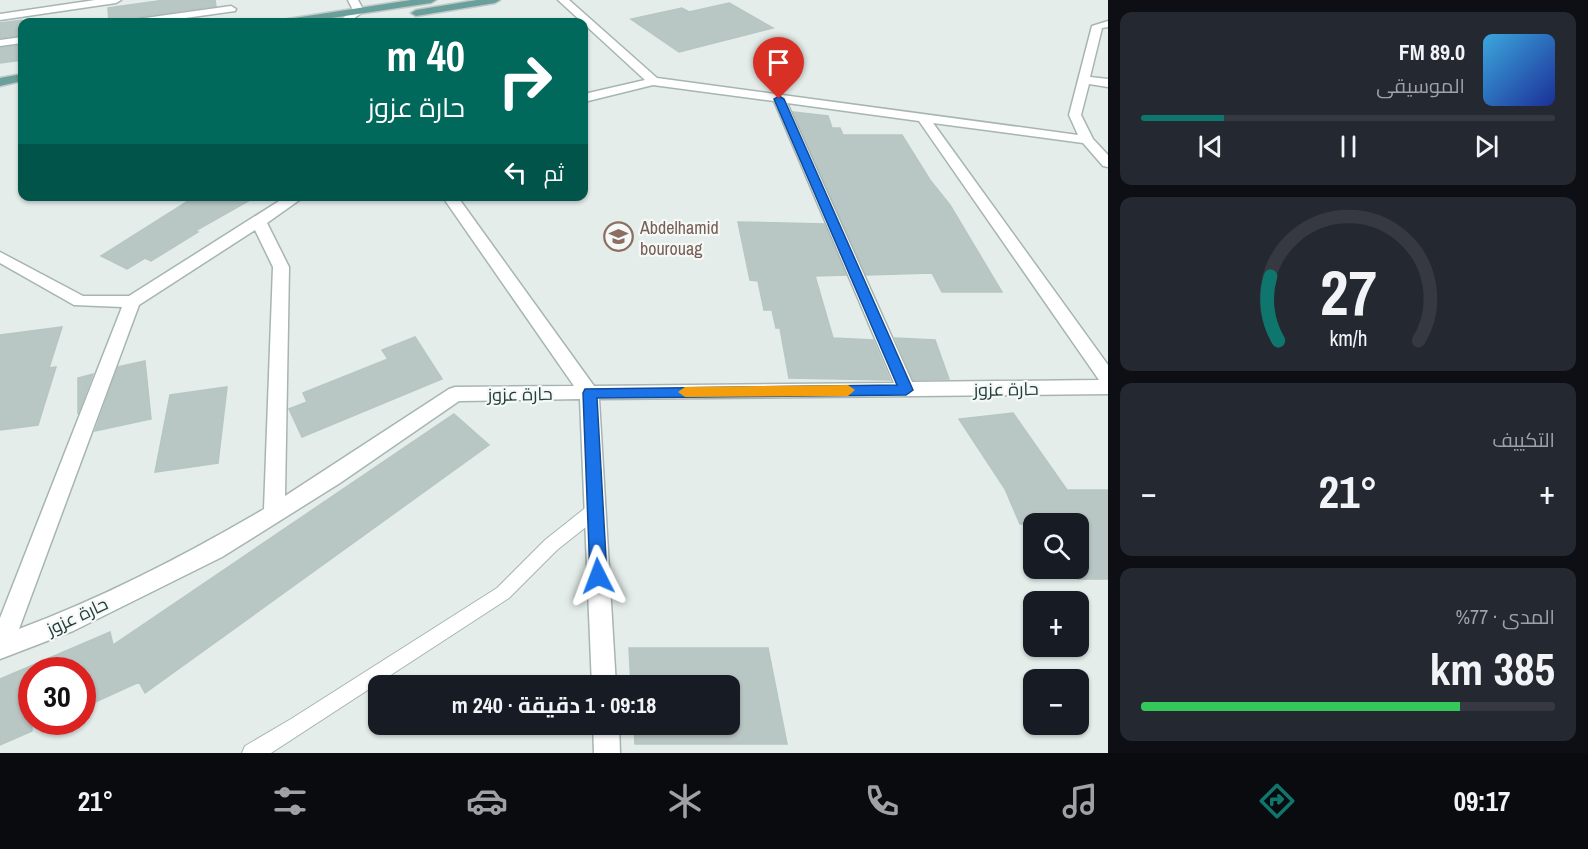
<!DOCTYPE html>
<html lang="ar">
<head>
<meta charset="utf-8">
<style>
  body { margin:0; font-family:"Archivo Narrow",Cairo,sans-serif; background:#242831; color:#f1f3f6; direction:rtl; height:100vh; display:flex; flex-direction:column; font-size:22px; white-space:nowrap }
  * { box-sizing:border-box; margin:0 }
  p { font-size:20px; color:#9ea1a6 }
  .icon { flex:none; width:33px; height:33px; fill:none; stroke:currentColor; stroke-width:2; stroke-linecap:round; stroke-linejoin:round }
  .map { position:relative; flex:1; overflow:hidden; direction:ltr }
  .details { display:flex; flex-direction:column; gap:12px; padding:12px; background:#0d0f14; width:480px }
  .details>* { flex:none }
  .hud { position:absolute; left:18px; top:18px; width:570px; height:183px; border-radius:12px; box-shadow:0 2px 4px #0004; direction:rtl; background:#00695c; color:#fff; overflow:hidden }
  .controls { position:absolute; left:1023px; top:513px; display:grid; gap:12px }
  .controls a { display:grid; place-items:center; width:66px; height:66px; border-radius:12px; background:#171b24; box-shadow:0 2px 4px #0004; font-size:30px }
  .speed { position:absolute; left:18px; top:657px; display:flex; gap:12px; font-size:30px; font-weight:700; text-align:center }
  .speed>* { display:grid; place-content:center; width:78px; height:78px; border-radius:50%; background:#171b24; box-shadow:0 2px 4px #0004; line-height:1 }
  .speed .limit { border:9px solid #d22; background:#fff; color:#111 }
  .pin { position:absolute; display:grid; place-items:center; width:51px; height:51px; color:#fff; margin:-62px -26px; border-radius:50% 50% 50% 0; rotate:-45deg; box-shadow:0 0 6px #0007 }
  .pin .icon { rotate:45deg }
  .me { position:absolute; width:66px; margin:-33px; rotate:357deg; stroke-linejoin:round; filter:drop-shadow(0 0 4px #0008) }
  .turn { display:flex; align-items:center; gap:21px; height:126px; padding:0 24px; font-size:27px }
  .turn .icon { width:78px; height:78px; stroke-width:2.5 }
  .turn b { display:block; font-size:42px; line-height:51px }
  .then { display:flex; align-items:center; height:57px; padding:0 24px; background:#0003; gap:12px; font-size:22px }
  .big { font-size:45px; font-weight:700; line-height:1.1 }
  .details .tile { flex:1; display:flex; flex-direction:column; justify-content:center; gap:9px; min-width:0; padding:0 21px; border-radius:12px; background:#242831 }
  .details .dial { align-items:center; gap:0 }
  .dial svg { height:156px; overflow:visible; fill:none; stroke:#363941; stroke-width:7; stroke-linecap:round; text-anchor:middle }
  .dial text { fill:#f1f3f6; stroke:none }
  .song { display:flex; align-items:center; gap:18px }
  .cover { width:72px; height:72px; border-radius:9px; background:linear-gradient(135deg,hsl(200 70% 55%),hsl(230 70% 35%)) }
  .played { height:6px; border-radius:3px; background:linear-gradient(90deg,#0f766e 20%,#363941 20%) }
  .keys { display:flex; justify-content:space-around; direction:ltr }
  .heat { display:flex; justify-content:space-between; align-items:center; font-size:33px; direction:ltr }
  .charge { height:9px; border-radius:4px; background:linear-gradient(90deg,#34c759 77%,#363941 0) }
  .trip { position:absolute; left:368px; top:675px; width:372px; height:60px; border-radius:12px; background:#171b24; box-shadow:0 2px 4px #0004; font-weight:700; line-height:60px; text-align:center; direction:rtl }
  .menu { display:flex; height:96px; justify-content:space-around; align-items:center; background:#090b0e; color:#9ea1a6 }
  .menu .icon { width:42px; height:42px }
  .menu .selected { color:#0f766e }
  .menu b { font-size:27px; color:#f1f3f6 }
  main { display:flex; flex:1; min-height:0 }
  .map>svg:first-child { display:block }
  .building { fill:#b9c7c4; stroke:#b6c6c2; stroke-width:1.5 }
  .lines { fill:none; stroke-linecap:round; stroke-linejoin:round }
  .service-casing { stroke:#a7b5b2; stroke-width:2 }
  .minor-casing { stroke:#a7b5b2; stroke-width:3 }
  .primary-casing { stroke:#c2c9c8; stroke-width:3 }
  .service { fill:#fff; fill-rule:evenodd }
  .minor { fill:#fff; fill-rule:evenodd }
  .primary { fill:#6aa09c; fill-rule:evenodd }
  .route { fill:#1a73e8; stroke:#114b97; stroke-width:1.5 }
  .slow { fill:#f59e0b }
  .labels { text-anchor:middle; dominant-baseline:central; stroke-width:4.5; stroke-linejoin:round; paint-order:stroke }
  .education-label { font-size:18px; fill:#785e54; stroke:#f4f9f7; text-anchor:start }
  .street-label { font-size:18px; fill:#243d3b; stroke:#f4f9f7 }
</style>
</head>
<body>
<main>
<section class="details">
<div class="tile">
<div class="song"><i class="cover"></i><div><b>89.0 FM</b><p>الموسيقى</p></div></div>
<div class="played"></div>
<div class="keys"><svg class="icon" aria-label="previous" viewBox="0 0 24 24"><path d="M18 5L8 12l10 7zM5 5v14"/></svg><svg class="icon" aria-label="pause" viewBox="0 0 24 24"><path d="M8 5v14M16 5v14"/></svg><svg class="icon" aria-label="next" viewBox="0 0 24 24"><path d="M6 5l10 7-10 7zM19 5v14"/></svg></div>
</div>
<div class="tile dial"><svg viewBox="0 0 100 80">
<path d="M14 69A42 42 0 1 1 86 69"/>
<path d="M14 69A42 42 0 0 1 10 36" stroke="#0f766e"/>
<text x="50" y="56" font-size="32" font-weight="700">27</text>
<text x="50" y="72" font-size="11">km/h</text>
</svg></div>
<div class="tile"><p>التكييف</p>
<div class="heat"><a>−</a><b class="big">21°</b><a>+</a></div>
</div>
<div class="tile"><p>المدى · 77%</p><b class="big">385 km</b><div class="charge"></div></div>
</section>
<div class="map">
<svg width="1108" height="753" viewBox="0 0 1108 753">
  <rect width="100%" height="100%" fill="#e4edea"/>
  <path class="building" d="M 165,0 L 215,0 L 216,6 L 138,17 L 131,22 L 109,22 L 108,8 Z
    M 729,3 L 773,28 L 679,52 L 631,19 L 682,8 L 689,12 Z
    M 22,20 L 22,35 L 0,38 L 0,23 Z
    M 22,45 L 22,60 L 0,63 L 0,48 Z
    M 793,112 L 828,116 L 832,128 L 840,128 L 843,135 L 902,135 L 930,180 L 950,205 L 1002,292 L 942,292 L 932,273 L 866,275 Z
    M 196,196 L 257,196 L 195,231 L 198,232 L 151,261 L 145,258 L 127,269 L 101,256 Z
    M 738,222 L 824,224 L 846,275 L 815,276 L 833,338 L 873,340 L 890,380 L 789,378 L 780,328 L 776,328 L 772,310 L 764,310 L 758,281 L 750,280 Z
    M 62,327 L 49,368 L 56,367 L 38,425 L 0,430 L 0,335 Z
    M 415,337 L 442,379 L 302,437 L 289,409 L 307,402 L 303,393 L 388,359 L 382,350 Z
    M 895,338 L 935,340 L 949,379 L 913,380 Z
    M 145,361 L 151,419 L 95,431 L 118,367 Z
    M 93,374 L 78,414 L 78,378 Z
    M 227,387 L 218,463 L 155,472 L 170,395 Z
    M 1013,413 L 1067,490 L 1108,490 L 1108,579 L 1078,579 L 1078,524 L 1020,524 L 1005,489 L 959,419 Z
    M 454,414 L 489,445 L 145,693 L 139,682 L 82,708 L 82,670 L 32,670 L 32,731 L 0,745 L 0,679 L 110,632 L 113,645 Z
    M 629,648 L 768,648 L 787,744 L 635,744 L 634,724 L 729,724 L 729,686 L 631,686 Z"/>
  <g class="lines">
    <defs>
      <path id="service" d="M 595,503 L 601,505 L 603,510 L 601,515 L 557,550 L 509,598 L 271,753 L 242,753 L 245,746 L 291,719 L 497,588 L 545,540 L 589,505 Z"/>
      <path id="minor" d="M 95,0 L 121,0 L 116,3 L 0,20 L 0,14 Z
        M 348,0 L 358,0 L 364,11 L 349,22 L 338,22 L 353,10 Z
        M 558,0 L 569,0 L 657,78 L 1078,135 L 1069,115 L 1092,26 L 1108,21 L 1108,27 L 1102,28 L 1090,77 L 1108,79 L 1108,87 L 1089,84 L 1081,115 L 1093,139 L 1108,155 L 1108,167 L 1103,166 L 1083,143 L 933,123 L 1108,365 L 1108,394 L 599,399 L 616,686 L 592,686 L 580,399 L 459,401 L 340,483 L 222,557 L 73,631 L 0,659 L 0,618 L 122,307 L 74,305 L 0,263 L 0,252 L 83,296 L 129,296 L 287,196 L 305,196 L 267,223 L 289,267 L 285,496 L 449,389 L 455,387 L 574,386 L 442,196 L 457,196 L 594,386 L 894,383 L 774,101 L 653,85 L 584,102 L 584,94 L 645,80 ZM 787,103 L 919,121 L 1099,380 L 912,382 ZM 255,230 L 273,267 L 264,509 C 186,555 104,597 19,629 L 139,305 Z
        M 231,6 L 236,9 L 235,11 L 157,22 L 133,22 L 138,19 Z
        M 22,37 L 22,43 L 0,46 L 0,40 Z
        M 593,724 L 619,724 L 620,753 L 594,753 Z"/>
      <path id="primary" d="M 411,0 L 436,0 L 431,3 L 305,22 L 283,22 L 288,19 Z
        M 477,0 L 500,0 L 495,3 L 416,16 L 411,13 L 416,10 Z
        M 22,74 L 22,81 L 0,86 L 0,78 Z"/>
    </defs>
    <use href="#service" class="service-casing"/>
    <use href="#minor" class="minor-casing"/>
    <use href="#primary" class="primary-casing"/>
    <use href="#service" class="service"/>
    <use href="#minor" class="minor"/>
    <use href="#primary" class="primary"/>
  </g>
  <path class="route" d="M 779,96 L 784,99 L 913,390 L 906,395 L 597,398 L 607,576 L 604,581 L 598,583 L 592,581 L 590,576 L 583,393 L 585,389 L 897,385 L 774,99 Z"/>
  <path class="slow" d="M 848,385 L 855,390 L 848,396 L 685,397 L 678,392 L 685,387 Z"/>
  <defs>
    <symbol id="school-ring" viewBox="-11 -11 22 22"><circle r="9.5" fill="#f4f9f7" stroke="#8d6e63" stroke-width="1.5"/><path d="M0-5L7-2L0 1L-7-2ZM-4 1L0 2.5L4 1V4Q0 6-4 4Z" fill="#8d6e63"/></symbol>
  </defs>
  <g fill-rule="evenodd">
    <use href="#school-ring" x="602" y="220" width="33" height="33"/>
  </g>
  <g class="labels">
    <g class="education-label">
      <text x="640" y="227">Abdelhamid<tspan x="640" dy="21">bourouag</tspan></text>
    </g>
    <g class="street-label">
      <text transform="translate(1006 389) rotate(-1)">حارة عزوز</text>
      <text transform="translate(520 394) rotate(-1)">حارة عزوز</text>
      <text transform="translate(77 616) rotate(-25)">حارة عزوز</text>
    </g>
  </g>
</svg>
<div class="controls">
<a><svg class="icon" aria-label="search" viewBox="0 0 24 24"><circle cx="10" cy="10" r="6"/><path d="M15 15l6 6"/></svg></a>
<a>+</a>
<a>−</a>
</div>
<div class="speed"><div class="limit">30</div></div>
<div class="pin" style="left:779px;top:99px;background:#d93025"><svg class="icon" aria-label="arrive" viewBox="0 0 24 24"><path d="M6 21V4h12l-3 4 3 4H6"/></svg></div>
<svg class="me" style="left:598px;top:576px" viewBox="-20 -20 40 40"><path d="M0-17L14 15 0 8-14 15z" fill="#1a73e8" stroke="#fff" stroke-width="4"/></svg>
<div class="trip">09:18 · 1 دقيقة · 240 m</div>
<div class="hud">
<div class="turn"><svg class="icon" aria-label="right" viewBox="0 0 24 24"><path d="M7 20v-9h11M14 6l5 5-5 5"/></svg><div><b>40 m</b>حارة عزوز</div></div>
<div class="then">ثم<svg class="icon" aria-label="left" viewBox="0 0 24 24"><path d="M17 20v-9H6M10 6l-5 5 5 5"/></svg></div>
</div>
</div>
</main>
<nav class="menu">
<b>09:17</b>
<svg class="icon selected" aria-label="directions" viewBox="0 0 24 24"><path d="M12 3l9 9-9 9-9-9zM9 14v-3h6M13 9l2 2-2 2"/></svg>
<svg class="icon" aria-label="music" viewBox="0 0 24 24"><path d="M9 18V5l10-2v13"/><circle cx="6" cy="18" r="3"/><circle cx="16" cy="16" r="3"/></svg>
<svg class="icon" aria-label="phone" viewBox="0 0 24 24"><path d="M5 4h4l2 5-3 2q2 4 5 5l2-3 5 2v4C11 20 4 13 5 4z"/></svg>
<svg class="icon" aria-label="climate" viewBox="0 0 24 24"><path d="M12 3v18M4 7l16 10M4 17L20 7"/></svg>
<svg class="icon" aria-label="car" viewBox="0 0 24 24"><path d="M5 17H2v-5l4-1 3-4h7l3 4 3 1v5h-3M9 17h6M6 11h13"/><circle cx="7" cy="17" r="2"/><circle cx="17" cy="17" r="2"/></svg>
<svg class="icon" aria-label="filters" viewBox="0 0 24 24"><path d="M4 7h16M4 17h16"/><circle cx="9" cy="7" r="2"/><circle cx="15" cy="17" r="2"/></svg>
<b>21°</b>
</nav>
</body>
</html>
